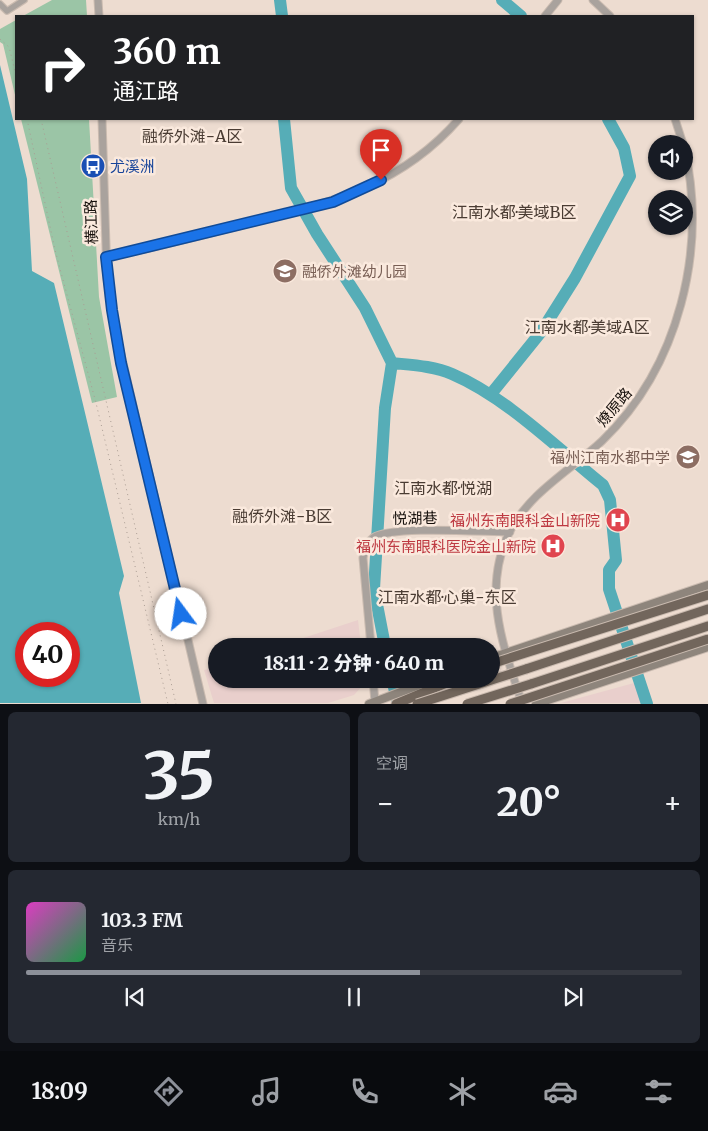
<!DOCTYPE html>
<html lang="zh">
<head>
<meta charset="utf-8">
<style>
  body { margin:0; font-family:Merriweather,"Noto Sans SC",serif; background:#242831; color:#f1f3f6; height:100vh; display:flex; flex-direction:column; font-size:19px; white-space:nowrap }
  * { box-sizing:border-box; margin:0 }
  p { font-size:16px; color:#9ea1a6 }
  .icon { flex:none; width:28px; height:28px; fill:none; stroke:currentColor; stroke-width:2; stroke-linecap:round; stroke-linejoin:round }
  .map { position:relative; height:704px; overflow:hidden }
  .details { display:flex; flex-direction:column; gap:8px; padding:8px; background:#0d0f14; flex:1 }
  .details>* { flex:none }
  .hud { position:absolute; left:15px; top:15px; width:679px; height:105px; border-radius:0px; box-shadow:0 1px 4px #0004; background:#202124; color:#fff; overflow:hidden }
  .tools { position:absolute; left:648px; top:135px; display:grid; gap:10px }
  .tools a { display:grid; place-items:center; width:45px; height:45px; border-radius:50%; background:#171b24; box-shadow:0 1px 4px #0004; font-size:25px }
  .speed { position:absolute; left:15px; top:622px; display:flex; gap:10px; font-size:25px; font-weight:700; text-align:center }
  .speed>* { display:grid; place-content:center; width:65px; height:65px; border-radius:50%; background:#171b24; box-shadow:0 1px 4px #0004; line-height:1 }
  .speed .limit { border:8px solid #d22; background:#fff; color:#111 }
  .pin { position:absolute; display:grid; place-items:center; width:42px; height:42px; color:#fff; margin:-51px -21px; border-radius:50% 50% 50% 0; rotate:-45deg; box-shadow:0 0 5px #0007 }
  .pin .icon { rotate:45deg }
  .me { position:absolute; width:55px; margin:-28px; rotate:346deg; stroke-linejoin:round; filter:drop-shadow(0 0 4px #0008) }
  .turn { display:flex; align-items:center; gap:18px; height:105px; padding:0 15px; font-size:22px }
  .turn .icon { width:65px; height:65px; stroke-width:2.5 }
  .turn b { display:block; font-size:35px; line-height:42px }
  .big { font-size:38px; font-weight:800; line-height:1.1 }
  .details .widget { flex:1; display:flex; flex-direction:column; justify-content:center; gap:8px; min-width:0; padding:0 18px; border-radius:8px; background:#242831 }
  .details .dial { align-items:center; gap:0 }
  .dial b { font-size:65px; line-height:1 }
  .song { display:flex; align-items:center; gap:15px }
  .cover { width:60px; height:60px; border-radius:8px; background:linear-gradient(135deg,hsl(310 70% 55%),hsl(140 70% 35%)) }
  .played { height:5px; border-radius:2px; background:linear-gradient(90deg,#8c9099 60%,#363941 60%) }
  .keys { display:flex; justify-content:space-around; direction:ltr }
  .heat { display:flex; justify-content:space-between; align-items:center; font-size:28px; direction:ltr }
  .details .tiles { flex:1; display:grid; gap:8px; grid-template-columns:1fr 1fr }
  .widget:last-child { grid-column:span 2 }
  .trip { position:absolute; left:208px; top:638px; width:292px; height:50px; border-radius:25px; background:#171b24; box-shadow:0 1px 4px #0004; font-weight:800; line-height:50px; text-align:center }
  .dock { display:flex; height:80px; justify-content:space-around; align-items:center; background:#090b0e; color:#9ea1a6 }
  .dock .icon { width:35px; height:35px }
  .dock .selected { color:#8c9099 }
  .dock b { font-size:22px; color:#f1f3f6 }
  .map>svg:first-child { display:block }
  .commercial { fill:#e9cfcc }
  .green { fill:#9bc5a6 }
  .water { fill:#56adb7; fill-rule:evenodd }
  .lines { fill:none; stroke-linecap:round; stroke-linejoin:round }
  .river { stroke:#56adb7; stroke-width:12 }
  .minor-casing { stroke:#cabbb0; stroke-width:8 }
  .tertiary-casing { stroke:#cabbb0; stroke-width:9 }
  .secondary-casing { stroke:#cabbb0; stroke-width:10 }
  .trunk-casing { stroke:#cabbb0; stroke-width:11 }
  .path { stroke:#aa9c93; stroke-width:1; stroke-dasharray:1 4; stroke-linecap:butt }
  .minor { stroke:#a9a29d; stroke-width:5.5 }
  .tertiary { stroke:#a9a29d; stroke-width:7 }
  .secondary { stroke:#8e857c; stroke-width:8 }
  .trunk { stroke:#72665c; stroke-width:9 }
  .trunk-bridge-casing { stroke:#cabbb0; stroke-width:11; stroke-linecap:butt }
  .trunk-bridge { stroke:#72665c; stroke-width:9 }
  .route-casing { stroke:#114b97; stroke-width:12 }
  .route { stroke:#1a73e8; stroke-width:9 }
  .labels { text-anchor:middle; dominant-baseline:central; stroke-width:5; stroke-linejoin:round; paint-order:stroke }
  .transit-label { font-size:15px; fill:#164399; stroke:#fae9dd; text-anchor:start }
  .street-label { font-size:15px; fill:#150f0b; stroke:#fae9dd }
  .education-label { font-size:15px; fill:#785e54; stroke:#fae9dd; text-anchor:start }
  .health-label { font-size:15px; fill:#be3a42; stroke:#fae9dd; text-anchor:end }
  .neighbourhood-label { font-size:16px; fill:#4a3c33; stroke:#fae9dd }
</style>
</head>
<body>
<div class="map">
<svg width="708" height="704" viewBox="0 0 708 704">
  <rect width="100%" height="100%" fill="#eddcd0"/>
  <path class="commercial" d="M 358,620 L 361,646 L 279,646 Z
    M 216,667 L 216,679 L 365,679 L 365,683 L 354,695 L 328,703 L 214,703 L 204,670 Z
    M 645,680 L 653,703 L 561,703 Z"/>
  <path class="green" d="M 52,0 L 86,0 L 87,16 L 23,16 Z
    M 16,20 L 16,99 L 3,44 L 0,42 L 0,29 Z
    M 21,119 L 89,119 L 99,297 L 117,397 L 92,403 Z"/>
  <path class="water" d="M 0,65 L 27,179 L 32,271 L 54,283 L 124,576 L 119,593 L 141,703 L 0,703 ZM 26,634 L 69,634 L 69,676 L 26,676 Z"/>
  <g class="lines">
    <path class="river" d="M 280,0 L 282,16
      M 502,0 L 521,16
      M 284,119 L 291,188 L 317,234 L 365,308 L 392,363 L 385,408 L 374,589 L 385,646
      M 392,363 C 411,365 434,366 452,374 C 506,397 557,448 603,485 L 610,500 L 616,560 L 609,570 L 609,589 L 647,704
      M 491,394 L 541,332 L 575,278 L 630,176 L 624,148 L 608,119
      M 392,679 L 398,704"/>
    <defs>
      <path id="minor" d="M 0,4 L 7,11 L 24,0"/>
      <path id="tertiary" d="M 98,0 L 99,16
        M 593,0 L 610,16
        M 545,16 L 558,0
        M 102,119 L 107,278 L 115,329 L 203,704
        M 675,119 L 683,144
        M 106,257 C 150,249 194,237 239,226 C 324,204 398,189 459,119
        M 371,646 L 363,558 C 364,550 366,543 373,538 C 391,525 483,532 510,532
        M 373,679 L 375,702
        M 522,703 C 503,646 481,589 510,531 C 530,492 571,470 602,441 C 679,367 708,249 684,146"/>
      <path id="secondary" d="M 491,658 L 708,585
        M 369,704 L 435,679
        M 536,704 L 708,647"/>
      <path id="trunk" d="M 526,669 L 708,609
        M 531,684 L 708,626
        M 396,704 L 456,679"/>
    </defs>
    <use href="#minor" class="minor-casing"/>
    <use href="#tertiary" class="tertiary-casing"/>
    <use href="#secondary" class="secondary-casing"/>
    <use href="#trunk" class="trunk-casing"/>
    <path class="path" d="M 0,39 L 9,47 L 16,75
      M 27,119 L 55,250 L 96,403 L 168,704
      M 41,119 L 176,704"/>
    <use href="#minor" class="minor"/>
    <use href="#tertiary" class="tertiary"/>
    <use href="#secondary" class="secondary"/>
    <use href="#trunk" class="trunk"/>
    <defs>
      <path id="trunk-bridge" d="M 491,664 L 708,595
        M 417,704 L 526,669
        M 467,704 L 531,684
        M 510,704 L 708,639"/>
    </defs>
    <use href="#trunk-bridge" class="trunk-bridge-casing"/>
    <use href="#trunk-bridge" class="trunk-bridge"/>
  </g>
  <g class="lines">
    <defs>
      <path id="route" d="M 181,614 L 121,363 L 112,310 L 106,257 L 333,202 L 381,180"/>
    </defs>
    <use href="#route" class="route-casing"/>
    <use href="#route" class="route"/>
  </g>
  <defs>
    <symbol id="bus-disc" viewBox="-11 -11 22 22"><circle r="9.5" fill="#1a4fb4" stroke="#fae9dd"/><path d="M-5-6H5V4H4V6H2V4H-2V6H-4V4H-5ZM-3.5-4V0h7V-4ZM-3.5 1.2v1.5H-2V1.2ZM2 1.2v1.5H3.5V1.2Z" fill="#fff"/></symbol>
    <symbol id="school-disc" viewBox="-11 -11 22 22"><circle r="9.5" fill="#8d6e63" stroke="#fae9dd"/><path d="M0-5L7-2L0 1L-7-2ZM-4 1L0 2.5L4 1V4Q0 6-4 4Z" fill="#fff"/></symbol>
    <symbol id="hospital-disc" viewBox="-11 -11 22 22"><circle r="9.5" fill="#e0444e" stroke="#fae9dd"/><path d="M-5-5h3v3.5h4V-5h3V5h-3V1.5h-4V5h-3Z" fill="#fff"/></symbol>
  </defs>
  <g fill-rule="evenodd">
    <use href="#bus-disc" x="79" y="152" width="28" height="28"/>
    <use href="#school-disc" x="271" y="257" width="28" height="28"/>
    <use href="#school-disc" x="674" y="443" width="28" height="28"/>
    <use href="#hospital-disc" x="604" y="506" width="28" height="28"/>
    <use href="#hospital-disc" x="539" y="532" width="28" height="28"/>
  </g>
  <g class="labels">
    <g class="transit-label">
      <text x="110" y="166">尤溪洲</text>
    </g>
    <g class="street-label">
      <text transform="translate(91 222) rotate(-92)">横江路</text>
      <text transform="translate(614 407) rotate(-50)">燎原路</text>
      <text transform="translate(415 518) rotate(-1)">悦湖巷</text>
    </g>
    <g class="education-label">
      <text x="302" y="271">融侨外滩幼儿园</text>
      <text x="670" y="457" text-anchor="end">福州江南水都中学</text>
    </g>
    <g class="health-label">
      <text x="600" y="520">福州东南眼科金山新院</text>
      <text x="536" y="546">福州东南眼科医院金山新院</text>
    </g>
    <g class="neighbourhood-label">
      <text x="192" y="136">融侨外滩-A区</text>
      <text x="514" y="212">江南水都·美域B区</text>
      <text x="587" y="327">江南水都·美域A区</text>
      <text x="443" y="488">江南水都·悦湖</text>
      <text x="282" y="516">融侨外滩-B区</text>
      <text x="447" y="597">江南水都·心巢-东区</text>
    </g>
  </g>
</svg>
<div class="tools">
<a><svg class="icon" aria-label="sound" viewBox="0 0 24 24"><path d="M4 9h4l5-4v14l-5-4H4zM17 9q2 3 0 6"/></svg></a>
<a><svg class="icon" aria-label="layers" viewBox="0 0 24 24"><path d="M12 4l9 5-9 5-9-5zM3 14l9 5 9-5"/></svg></a>
</div>
<div class="speed"><div class="limit">40</div></div>
<div class="pin" style="left:381px;top:180px;background:#d93025"><svg class="icon" aria-label="arrive" viewBox="0 0 24 24"><path d="M6 21V4h12l-3 4 3 4H6"/></svg></div>
<svg class="me" style="left:181px;top:614px" viewBox="-20 -20 40 40"><circle r="19" fill="#fff"/><path d="M0-13L10 11 0 6-10 11z" fill="#1a73e8"/></svg>
<div class="trip">18:11 · 2 分钟 · 640 m</div>
<div class="hud">
<div class="turn"><svg class="icon" aria-label="right" viewBox="0 0 24 24"><path d="M7 20v-9h11M14 6l5 5-5 5"/></svg><div><b>360 m</b>通江路</div></div>
</div>
</div>
<section class="details">
<div class="tiles">
<div class="widget dial"><b>35</b><p>km/h</p></div>
<div class="widget"><p>空调</p>
<div class="heat"><a>−</a><b class="big">20°</b><a>+</a></div>
</div>
<div class="widget">
<div class="song"><i class="cover"></i><div><b>103.3 FM</b><p>音乐</p></div></div>
<div class="played"></div>
<div class="keys"><svg class="icon" aria-label="previous" viewBox="0 0 24 24"><path d="M18 5L8 12l10 7zM5 5v14"/></svg><svg class="icon" aria-label="pause" viewBox="0 0 24 24"><path d="M8 5v14M16 5v14"/></svg><svg class="icon" aria-label="next" viewBox="0 0 24 24"><path d="M6 5l10 7-10 7zM19 5v14"/></svg></div>
</div>
</div>
</section>
<nav class="dock">
<b>18:09</b>
<svg class="icon selected" aria-label="directions" viewBox="0 0 24 24"><path d="M12 3l9 9-9 9-9-9zM9 14v-3h6M13 9l2 2-2 2"/></svg>
<svg class="icon" aria-label="music" viewBox="0 0 24 24"><path d="M9 18V5l10-2v13"/><circle cx="6" cy="18" r="3"/><circle cx="16" cy="16" r="3"/></svg>
<svg class="icon" aria-label="phone" viewBox="0 0 24 24"><path d="M5 4h4l2 5-3 2q2 4 5 5l2-3 5 2v4C11 20 4 13 5 4z"/></svg>
<svg class="icon" aria-label="climate" viewBox="0 0 24 24"><path d="M12 3v18M4 7l16 10M4 17L20 7"/></svg>
<svg class="icon" aria-label="car" viewBox="0 0 24 24"><path d="M5 17H2v-5l4-1 3-4h7l3 4 3 1v5h-3M9 17h6M6 11h13"/><circle cx="7" cy="17" r="2"/><circle cx="17" cy="17" r="2"/></svg>
<svg class="icon" aria-label="filters" viewBox="0 0 24 24"><path d="M4 7h16M4 17h16"/><circle cx="9" cy="7" r="2"/><circle cx="15" cy="17" r="2"/></svg>
</nav>
</body>
</html>
